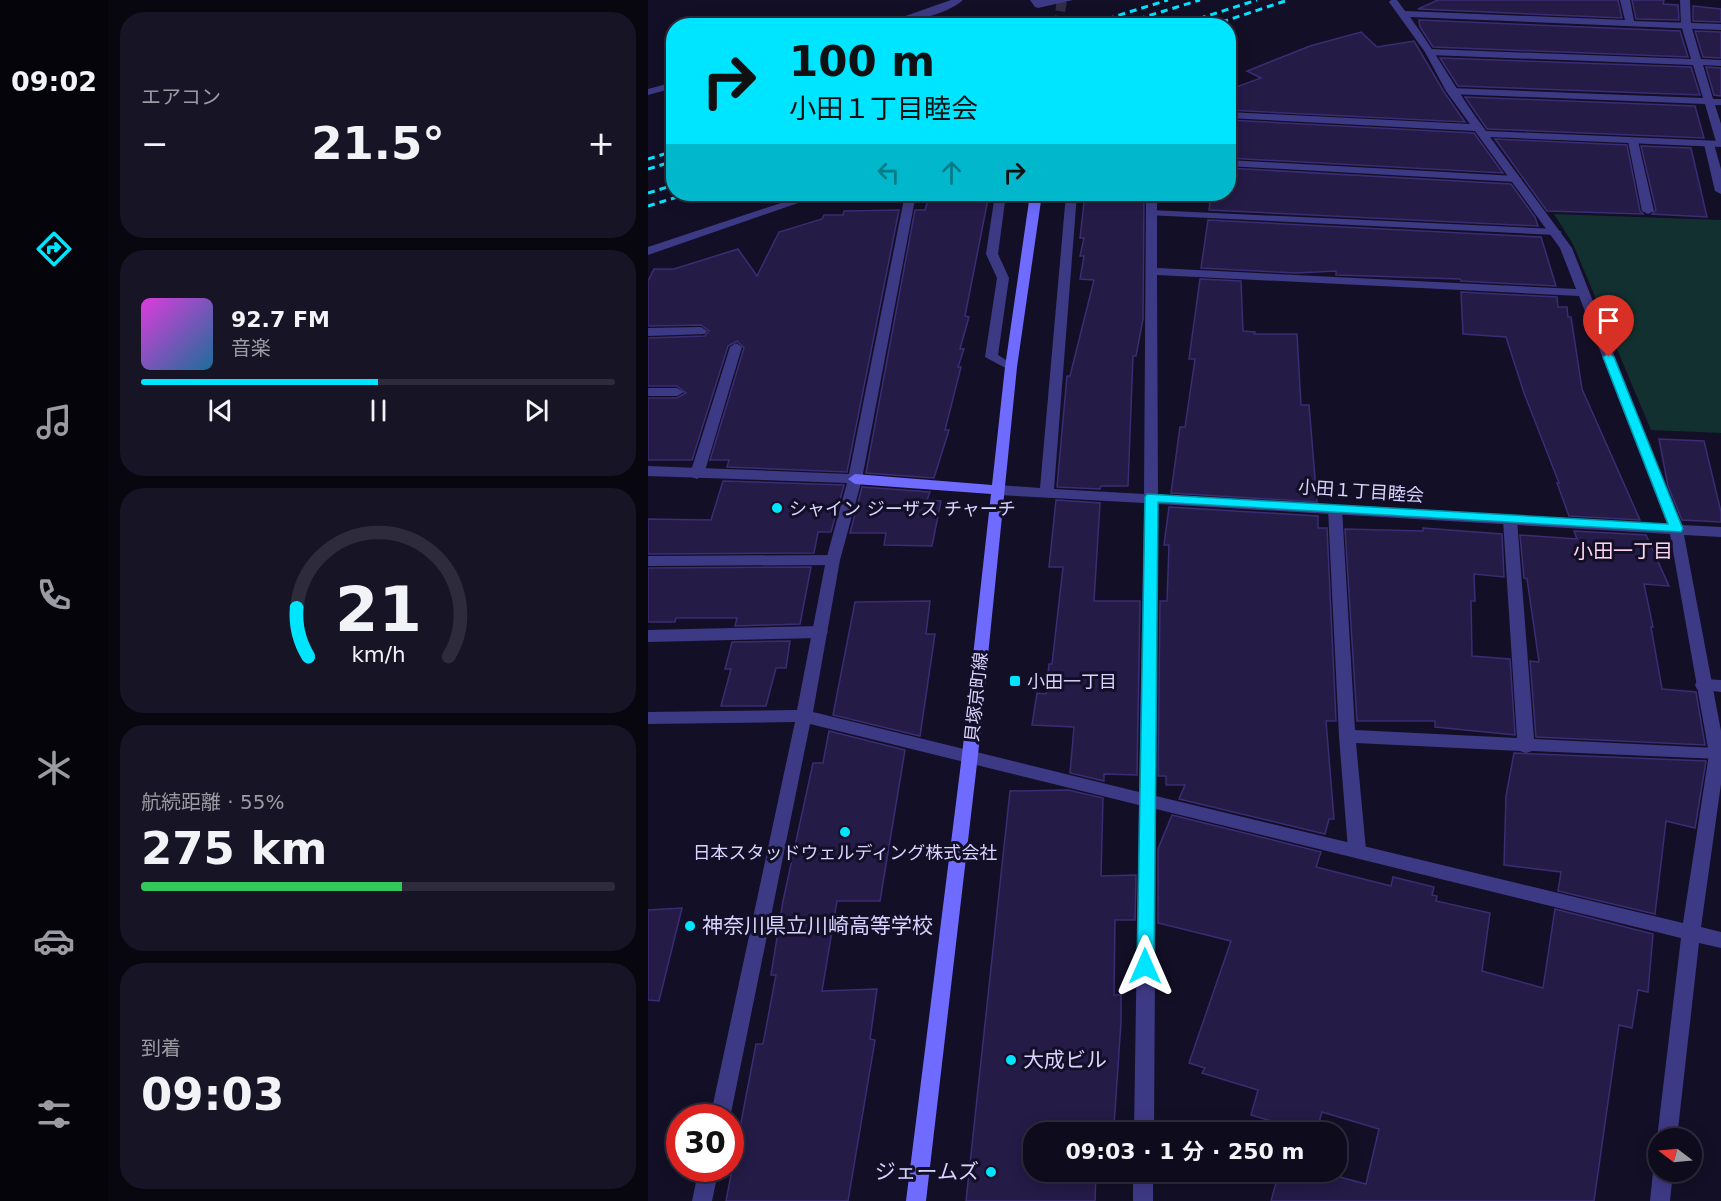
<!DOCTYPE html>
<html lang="ja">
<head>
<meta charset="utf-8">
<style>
  body { margin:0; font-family:"DejaVu Sans","Noto Sans JP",sans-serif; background:#171425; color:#f1f3f6; height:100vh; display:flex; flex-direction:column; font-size:22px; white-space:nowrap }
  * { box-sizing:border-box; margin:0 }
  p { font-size:20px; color:#9b9ba3 }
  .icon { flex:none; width:33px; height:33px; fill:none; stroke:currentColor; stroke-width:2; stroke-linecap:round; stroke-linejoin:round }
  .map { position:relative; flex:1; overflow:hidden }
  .side { display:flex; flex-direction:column; gap:12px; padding:12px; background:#08060f; width:540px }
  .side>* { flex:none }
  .hud { position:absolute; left:18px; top:18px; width:570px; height:183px; border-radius:24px; box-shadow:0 3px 15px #0003,0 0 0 2px #2e2b3b; background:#00e5ff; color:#111; overflow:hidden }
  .needle { width:39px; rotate:286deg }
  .controls { position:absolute; left:1000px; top:1128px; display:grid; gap:12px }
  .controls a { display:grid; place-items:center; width:54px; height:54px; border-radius:50%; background:#0e0b1c; box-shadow:0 3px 15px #0003,0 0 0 2px #2e2b3b; font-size:30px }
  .speed { position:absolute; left:18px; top:1104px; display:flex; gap:12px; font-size:30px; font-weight:700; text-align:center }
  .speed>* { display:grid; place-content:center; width:78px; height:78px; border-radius:50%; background:#0e0b1c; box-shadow:0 3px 15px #0003,0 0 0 2px #2e2b3b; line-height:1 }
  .speed .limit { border:9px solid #d22; background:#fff; color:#111 }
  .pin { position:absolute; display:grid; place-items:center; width:51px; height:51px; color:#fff; margin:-62px -26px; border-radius:50% 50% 50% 0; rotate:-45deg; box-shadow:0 0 6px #0007 }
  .pin .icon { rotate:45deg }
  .me { position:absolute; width:66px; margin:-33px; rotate:0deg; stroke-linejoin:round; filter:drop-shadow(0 0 4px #0008) }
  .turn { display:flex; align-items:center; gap:21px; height:126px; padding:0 24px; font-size:27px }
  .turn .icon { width:78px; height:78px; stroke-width:2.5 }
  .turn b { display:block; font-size:42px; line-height:51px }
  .lanes { display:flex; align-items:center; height:57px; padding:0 24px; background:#0003; justify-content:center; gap:30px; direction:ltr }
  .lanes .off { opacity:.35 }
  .big { font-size:45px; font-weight:700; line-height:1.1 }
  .side .widget { flex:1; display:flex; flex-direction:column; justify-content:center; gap:9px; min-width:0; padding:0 21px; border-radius:24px; background:#171425 }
  .side .dial { align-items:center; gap:0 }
  .dial svg { height:156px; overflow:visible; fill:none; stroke:#2e2b3b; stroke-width:7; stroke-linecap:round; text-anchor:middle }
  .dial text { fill:#f1f3f6; stroke:none }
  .song { display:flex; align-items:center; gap:18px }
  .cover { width:72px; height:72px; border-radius:9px; background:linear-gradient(135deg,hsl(300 70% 55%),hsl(200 70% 35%)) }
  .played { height:6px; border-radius:3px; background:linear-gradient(90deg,#00e5ff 50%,#2e2b3b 50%) }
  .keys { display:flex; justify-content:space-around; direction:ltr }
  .heat { display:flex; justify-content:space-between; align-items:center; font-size:33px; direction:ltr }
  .charge { height:9px; border-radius:4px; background:linear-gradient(90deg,#34c759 55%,#2e2b3b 0) }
  .trip { position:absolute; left:375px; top:1122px; width:324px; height:60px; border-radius:24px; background:#0e0b1c; box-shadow:0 3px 15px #0003,0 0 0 2px #2e2b3b; font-weight:700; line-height:60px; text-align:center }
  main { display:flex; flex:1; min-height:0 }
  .tabs { display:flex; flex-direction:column; width:108px; justify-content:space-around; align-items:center; background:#06040b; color:#9b9ba3 }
  .tabs .icon { width:42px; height:42px }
  .tabs .on { color:#00e5ff }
  .tabs b { font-size:27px; color:#f1f3f6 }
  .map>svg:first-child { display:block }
  .green { fill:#12302f }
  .building { fill:#241b47; stroke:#3b2d73; stroke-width:1.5 }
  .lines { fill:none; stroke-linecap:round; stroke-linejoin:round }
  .secondary-tunnel { stroke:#312d47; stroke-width:10; stroke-dasharray:10 5; stroke-linecap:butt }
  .lane { fill:#3d3a85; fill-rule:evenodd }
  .street { fill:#3d3a85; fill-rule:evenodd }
  .secondary { fill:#6f6bff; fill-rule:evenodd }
  .rail { stroke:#00e5ff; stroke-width:3; stroke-dasharray:7 5; stroke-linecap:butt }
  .route { fill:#00e5ff; stroke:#0095a6; stroke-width:1.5 }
  .poi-dot { fill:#00e5ff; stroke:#130f26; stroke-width:2 }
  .labels { text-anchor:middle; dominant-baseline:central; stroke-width:6; stroke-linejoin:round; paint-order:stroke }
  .street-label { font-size:18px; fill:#d9d4ff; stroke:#130f26 }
  .poi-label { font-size:18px; fill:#d9d4ff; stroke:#130f26; text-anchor:start }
  .neighbourhood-label { font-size:20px; fill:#ffd6f0; stroke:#130f26 }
  .near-poi-label { font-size:21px; fill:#d9d4ff; stroke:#130f26; text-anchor:start }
</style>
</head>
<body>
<main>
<nav class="tabs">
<b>09:02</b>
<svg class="icon on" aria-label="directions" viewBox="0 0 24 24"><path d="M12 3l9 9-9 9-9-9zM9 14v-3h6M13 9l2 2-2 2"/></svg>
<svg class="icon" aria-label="music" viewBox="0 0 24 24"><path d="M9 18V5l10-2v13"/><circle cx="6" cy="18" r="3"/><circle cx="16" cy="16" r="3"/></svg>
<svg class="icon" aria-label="phone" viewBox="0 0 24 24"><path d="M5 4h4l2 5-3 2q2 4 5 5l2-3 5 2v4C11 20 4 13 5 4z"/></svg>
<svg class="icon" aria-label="climate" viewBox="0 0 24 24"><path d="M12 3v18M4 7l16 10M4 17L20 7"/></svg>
<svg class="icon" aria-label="car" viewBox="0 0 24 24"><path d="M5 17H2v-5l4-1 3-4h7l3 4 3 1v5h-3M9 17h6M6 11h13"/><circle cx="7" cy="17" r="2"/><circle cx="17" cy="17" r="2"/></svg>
<svg class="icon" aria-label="filters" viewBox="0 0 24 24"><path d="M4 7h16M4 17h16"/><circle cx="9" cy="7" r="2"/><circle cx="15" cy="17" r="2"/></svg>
</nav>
<section class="side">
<div class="widget"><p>エアコン</p>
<div class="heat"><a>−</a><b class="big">21.5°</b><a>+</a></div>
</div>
<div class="widget">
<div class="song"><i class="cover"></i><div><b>92.7 FM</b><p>音楽</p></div></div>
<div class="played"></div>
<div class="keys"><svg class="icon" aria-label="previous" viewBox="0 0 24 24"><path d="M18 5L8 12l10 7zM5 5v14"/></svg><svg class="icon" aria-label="pause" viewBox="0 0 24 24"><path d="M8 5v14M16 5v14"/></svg><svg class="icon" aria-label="next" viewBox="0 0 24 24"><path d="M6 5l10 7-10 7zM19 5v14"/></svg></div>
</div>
<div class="widget dial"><svg viewBox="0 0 100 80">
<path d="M14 69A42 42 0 1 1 86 69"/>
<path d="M14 69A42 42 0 0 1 8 44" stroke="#00e5ff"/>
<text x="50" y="56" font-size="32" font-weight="700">21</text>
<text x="50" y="72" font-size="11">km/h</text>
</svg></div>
<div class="widget"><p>航続距離 · 55%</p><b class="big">275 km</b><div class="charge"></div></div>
<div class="widget"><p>到着</p><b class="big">09:03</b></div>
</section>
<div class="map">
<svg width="1073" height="1201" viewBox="0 0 1073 1201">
  <rect width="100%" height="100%" fill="#130f26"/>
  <path class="green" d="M 906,214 L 1073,220 L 1073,433 L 1003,430 L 925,244 Z"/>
  <path class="building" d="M 790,0 L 970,0 L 974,18 L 770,9 Z
    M 984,0 L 1016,0 L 1015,4 L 1030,5 L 1031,20 L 988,19 Z
    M 1045,6 L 1073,9 L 1073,22 L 1045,21 Z
    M 771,20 L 1032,31 L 1040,57 L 785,47 L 772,27 Z
    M 1047,31 L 1073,32 L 1073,58 L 1055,57 Z
    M 713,32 L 729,47 L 766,41 L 796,92 L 817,122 L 580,110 L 580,90 L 613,78 L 599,71 L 662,46 Z
    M 792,58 L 1043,67 L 1052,95 L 810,86 Z
    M 1058,67 L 1073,68 L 1073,96 L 1066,95 Z
    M 817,97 L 1047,106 L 1056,138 L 839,129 Z
    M 580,120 L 826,133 L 855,173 L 580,158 Z
    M 847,139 L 979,145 L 992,211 L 995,214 L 899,211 Z
    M 993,146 L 1043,148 L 1059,217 L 1004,214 L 1008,210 Z
    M 580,168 L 863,184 L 887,217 L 890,226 L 561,210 L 563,194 L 580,194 Z
    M 282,194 L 341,194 L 317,316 L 321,317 L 312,349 L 316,349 L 310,367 L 313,367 L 297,430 L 301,430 L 286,478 L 218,473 L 267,210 L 277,210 Z
    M 437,194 L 496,194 L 495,319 L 488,356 L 485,356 L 480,486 L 453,486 L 452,489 L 409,487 L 419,376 L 422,376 L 446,280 L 432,279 L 436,256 L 432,256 L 436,238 L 432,238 Z
    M 251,210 L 199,472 L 79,467 L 81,460 L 62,460 L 96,348 L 89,341 L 80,346 L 44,460 L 0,460 L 0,398 L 29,398 L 38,393 L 29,386 L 0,386 L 0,338 L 57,336 L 61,331 L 53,325 L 0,326 L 0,281 L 6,269 L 26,269 L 90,249 L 109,276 L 131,232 L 174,219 L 176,215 L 195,215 L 196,211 Z
    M 560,220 L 893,237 L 908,286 L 813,281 L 812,279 L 688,275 L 688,271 L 648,273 L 553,268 Z
    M 552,279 L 593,281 L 595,331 L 607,332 L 606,334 L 649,334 L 653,405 L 661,405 L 669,502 L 523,493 L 532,427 L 537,427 L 547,359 L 541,359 Z
    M 813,292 L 909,297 L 910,307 L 919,307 L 920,317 L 923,317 L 934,389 L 992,520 L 921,516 L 909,483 L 911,483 L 876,393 L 858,337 L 815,334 Z
    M 1011,439 L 1056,441 L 1073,512 L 1073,522 L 1034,520 L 1020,486 Z
    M 75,481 L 196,485 L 183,532 L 170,532 L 166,553 L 0,554 L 0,519 L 63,520 Z
    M 214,487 L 282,492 L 279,500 L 293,501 L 284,546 L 236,545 L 238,533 L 202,533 Z
    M 408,500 L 452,503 L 446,601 L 492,601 L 489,775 L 456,774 L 456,781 L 422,773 L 426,727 L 384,725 L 389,693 L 398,694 L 401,664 L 404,664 L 415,567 L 401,567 Z
    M 521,507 L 670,516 L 670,528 L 679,528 L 688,721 L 678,721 L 686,819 L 681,819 L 677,834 L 531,799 L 537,785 L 518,785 L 518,776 L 510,776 L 512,601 L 519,601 L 521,545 L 516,545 Z
    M 775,528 L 854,534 L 856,577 L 826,574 L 827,601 L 823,601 L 824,656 L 862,659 L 867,735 L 787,727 L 787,721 L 709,721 L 697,529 L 775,531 Z
    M 926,531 L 998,535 L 1021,586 L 996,584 L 1005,627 L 1003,627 L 1014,689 L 1048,692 L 1057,745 L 888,737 L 882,661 L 891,662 L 879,579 L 876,578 L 872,535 L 929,539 Z
    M 163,567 L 152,624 L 87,626 L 89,618 L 28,618 L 27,622 L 0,622 L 0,568 Z
    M 282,601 L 278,634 L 287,634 L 272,736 L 185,715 L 207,602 Z
    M 142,641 L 138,668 L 128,668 L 118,706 L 73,706 L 83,669 L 77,669 L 84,642 Z
    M 181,731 L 257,750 L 232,901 L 189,901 L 174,991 L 229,989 L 222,1039 L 227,1040 L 200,1201 L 78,1201 L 108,1044 L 115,1044 L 128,975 L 123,975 L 135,901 L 165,763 L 175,763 Z
    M 866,753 L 1058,761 L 1047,828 L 1018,821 L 1007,914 L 910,891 L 913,872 L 856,865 L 858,796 Z
    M 420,790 L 455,798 L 453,876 L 488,875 L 487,920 L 467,920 L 466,995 L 473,995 L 473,1022 L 466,1126 L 449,1127 L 449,1132 L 386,1132 L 386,1172 L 448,1172 L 447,1201 L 318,1201 L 362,791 Z
    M 524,815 L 673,852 L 668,867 L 743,886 L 745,877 L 786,887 L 784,895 L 789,896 L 788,901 L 842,913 L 834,971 L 895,988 L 907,909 L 1005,934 L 1000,992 L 990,990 L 984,1028 L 971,1025 L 946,1201 L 623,1201 L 631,1172 L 673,1172 L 718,1184 L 731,1129 L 674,1112 L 668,1132 L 660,1132 L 603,1115 L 610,1090 L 554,1073 L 557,1068 L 541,1063 L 583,941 L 510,923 L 510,849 Z
    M 34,908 L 11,1001 L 0,1000 L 0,910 Z"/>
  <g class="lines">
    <path class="secondary-tunnel" d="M 410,26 L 414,0"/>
    <path class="lane" d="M 1032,0 L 1042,0 L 1043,25 L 1053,59 L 1073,60 L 1073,66 L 1055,65 L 1065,99 L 1073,99 L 1073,105 L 1067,105 L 1073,124 L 1073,145 L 1068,142 L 1057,104 L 803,94 L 798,91 L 803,88 L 1055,98 L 1045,65 L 782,55 L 777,52 L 782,49 L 1043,59 L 1033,25 Z
      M 985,138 L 990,141 L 1006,211 L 1000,214 L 994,211 L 980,141 Z
      M 1061,141 L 1066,144 L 1073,169 L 1073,194 L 1067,191 L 1056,144 Z
      M 580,160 L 868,176 L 874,179 L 868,182 L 580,166 Z
      M 503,210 L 908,229 L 914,232 L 908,235 L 499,215 L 499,211 Z
      M 53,327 L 59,331 L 57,334 L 0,336 L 0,328 Z
      M 88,343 L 94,347 L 56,474 L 49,479 L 44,477 L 42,474 L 82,347 Z
      M 0,388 L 29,388 L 36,392 L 29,396 L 0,396 Z
      M 687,504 L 694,509 L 707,730 L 869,738 L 855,520 L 862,515 L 869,520 L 886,739 L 1069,748 L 1073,749 L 1073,759 L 884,751 L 878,753 L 872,751 L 708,743 L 718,850 L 715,855 L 709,857 L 703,855 L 700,850 L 691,736 L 680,509 Z
      M 185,555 L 192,560 L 185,565 L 0,566 L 0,556 Z
      M 172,626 L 177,628 L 180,632 L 177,636 L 172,638 L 0,642 L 0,630 Z
      M 1055,679 L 1073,680 L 1073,692 L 1049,689 L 1047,685 L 1049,681 Z"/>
    <path class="street" d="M 303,0 L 315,0 C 299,15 250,26 229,26 Z
      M 382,0 L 425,0 L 390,8 L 387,7 Z
      M 743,0 L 749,0 L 757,11 L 977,20 L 972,0 L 982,0 L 986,21 L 1073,24 L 1073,30 L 762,17 C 789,54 810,94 838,131 L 1073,141 L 1073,147 L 842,137 L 924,248 L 1033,525 L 1073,527 L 1073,537 L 1036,535 L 1073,731 L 1073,784 L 1053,927 L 1073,932 L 1073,948 L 1051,943 L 1029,1138 L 1011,1138 L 1011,1143 L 1009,1138 L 1033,938 L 508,809 L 506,1132 L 486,1132 L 491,805 L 162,724 L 82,1118 L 62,1118 L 147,722 L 0,724 L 0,712 L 149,710 L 178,560 L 199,483 L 0,476 L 0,466 L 201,474 L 257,194 L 268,194 L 214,479 L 192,560 L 165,712 L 491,792 L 496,503 L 351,495 L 344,490 L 351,485 L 392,488 L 418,194 L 429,194 L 406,489 L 496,494 L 498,194 L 509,194 L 509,268 L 928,289 L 912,248 L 827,131 L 580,118 L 580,112 L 822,124 L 798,91 L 777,52 L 741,2 ZM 509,275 L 931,296 L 1019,524 L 510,495 ZM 510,504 L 1022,534 L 1061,754 L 1035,923 L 508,796 Z
      M 26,82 L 26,88 L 0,95 L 0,89 Z
      M 160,194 L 176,194 L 0,255 L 0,247 Z
      M 347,194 L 358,194 L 350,254 L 361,278 L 350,355 L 369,367 L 363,371 L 337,357 L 349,278 L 338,254 Z
      M 1011,1164 L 1011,1172 L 1025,1172 L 1022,1201 L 1002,1201 L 1005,1172 Z
      M 51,1168 L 71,1168 L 64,1201 L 44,1201 Z
      M 485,1172 L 505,1172 L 505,1201 L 485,1201 Z"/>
    <path class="secondary" d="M 382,194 L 394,194 L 369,367 L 330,755 L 278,1201 L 258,1201 L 314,755 L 343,494 L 207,484 L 200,479 L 207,474 L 344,485 L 357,367 Z"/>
    <path class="rail" d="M 436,26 L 520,0
      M 467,26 L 552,0
      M 528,26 L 609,0
      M 562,26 L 640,0
      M 0,159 L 26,151
      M 0,169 L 26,161
      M 0,193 L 26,185
      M 0,206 L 39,194"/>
  </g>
  <path class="route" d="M 961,353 L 966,357 L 1035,529 L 1033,532 L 510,502 L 506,966 L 503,971 L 497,974 L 491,971 L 489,966 L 497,497 L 499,494 L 1020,524 L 955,357 Z"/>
  <g class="poi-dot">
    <circle cx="129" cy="508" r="6"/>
    <rect x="361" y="675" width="12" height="12" rx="3"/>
    <circle cx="197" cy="832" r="6"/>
    <circle cx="42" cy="926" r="6"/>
    <circle cx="363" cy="1060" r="6"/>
    <circle cx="343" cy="1172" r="6"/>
  </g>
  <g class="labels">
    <g class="street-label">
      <text transform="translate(713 491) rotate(4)">小田１丁目睦会</text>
      <text transform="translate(328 697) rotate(-84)">貝塚京町線</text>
    </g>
    <g class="poi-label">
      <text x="141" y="508">シャイン ジーザス チャーチ</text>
      <text x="379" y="681">小田一丁目</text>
      <text x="197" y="852" text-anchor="middle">日本スタッドウェルディング株式会社</text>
    </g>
    <g class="neighbourhood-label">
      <text x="975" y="551">小田一丁目</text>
    </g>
    <g class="near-poi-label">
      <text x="54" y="926">神奈川県立川崎高等学校</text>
      <text x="375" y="1060">大成ビル</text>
      <text x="331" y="1172" text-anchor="end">ジェームズ</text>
    </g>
  </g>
</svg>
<div class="controls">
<a><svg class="needle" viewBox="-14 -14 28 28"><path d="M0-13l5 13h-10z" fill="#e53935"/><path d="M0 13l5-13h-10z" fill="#9b9ba3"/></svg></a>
</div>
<div class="speed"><div class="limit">30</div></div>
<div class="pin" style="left:961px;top:357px;background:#d93025"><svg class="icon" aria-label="arrive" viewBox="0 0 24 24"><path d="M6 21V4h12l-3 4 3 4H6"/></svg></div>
<svg class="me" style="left:497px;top:966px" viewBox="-20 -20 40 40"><path d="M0-17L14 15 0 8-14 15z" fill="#00e5ff" stroke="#fff" stroke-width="4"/></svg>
<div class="trip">09:03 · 1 分 · 250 m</div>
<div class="hud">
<div class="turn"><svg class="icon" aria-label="right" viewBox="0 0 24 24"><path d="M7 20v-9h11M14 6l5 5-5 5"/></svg><div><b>100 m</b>小田１丁目睦会</div></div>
<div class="lanes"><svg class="icon off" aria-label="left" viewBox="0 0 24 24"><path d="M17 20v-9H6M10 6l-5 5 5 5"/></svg><svg class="icon off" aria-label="ahead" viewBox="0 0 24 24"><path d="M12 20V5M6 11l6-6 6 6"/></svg><svg class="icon" aria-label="right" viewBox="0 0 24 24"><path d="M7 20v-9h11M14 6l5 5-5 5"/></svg></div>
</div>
</div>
</main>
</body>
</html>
